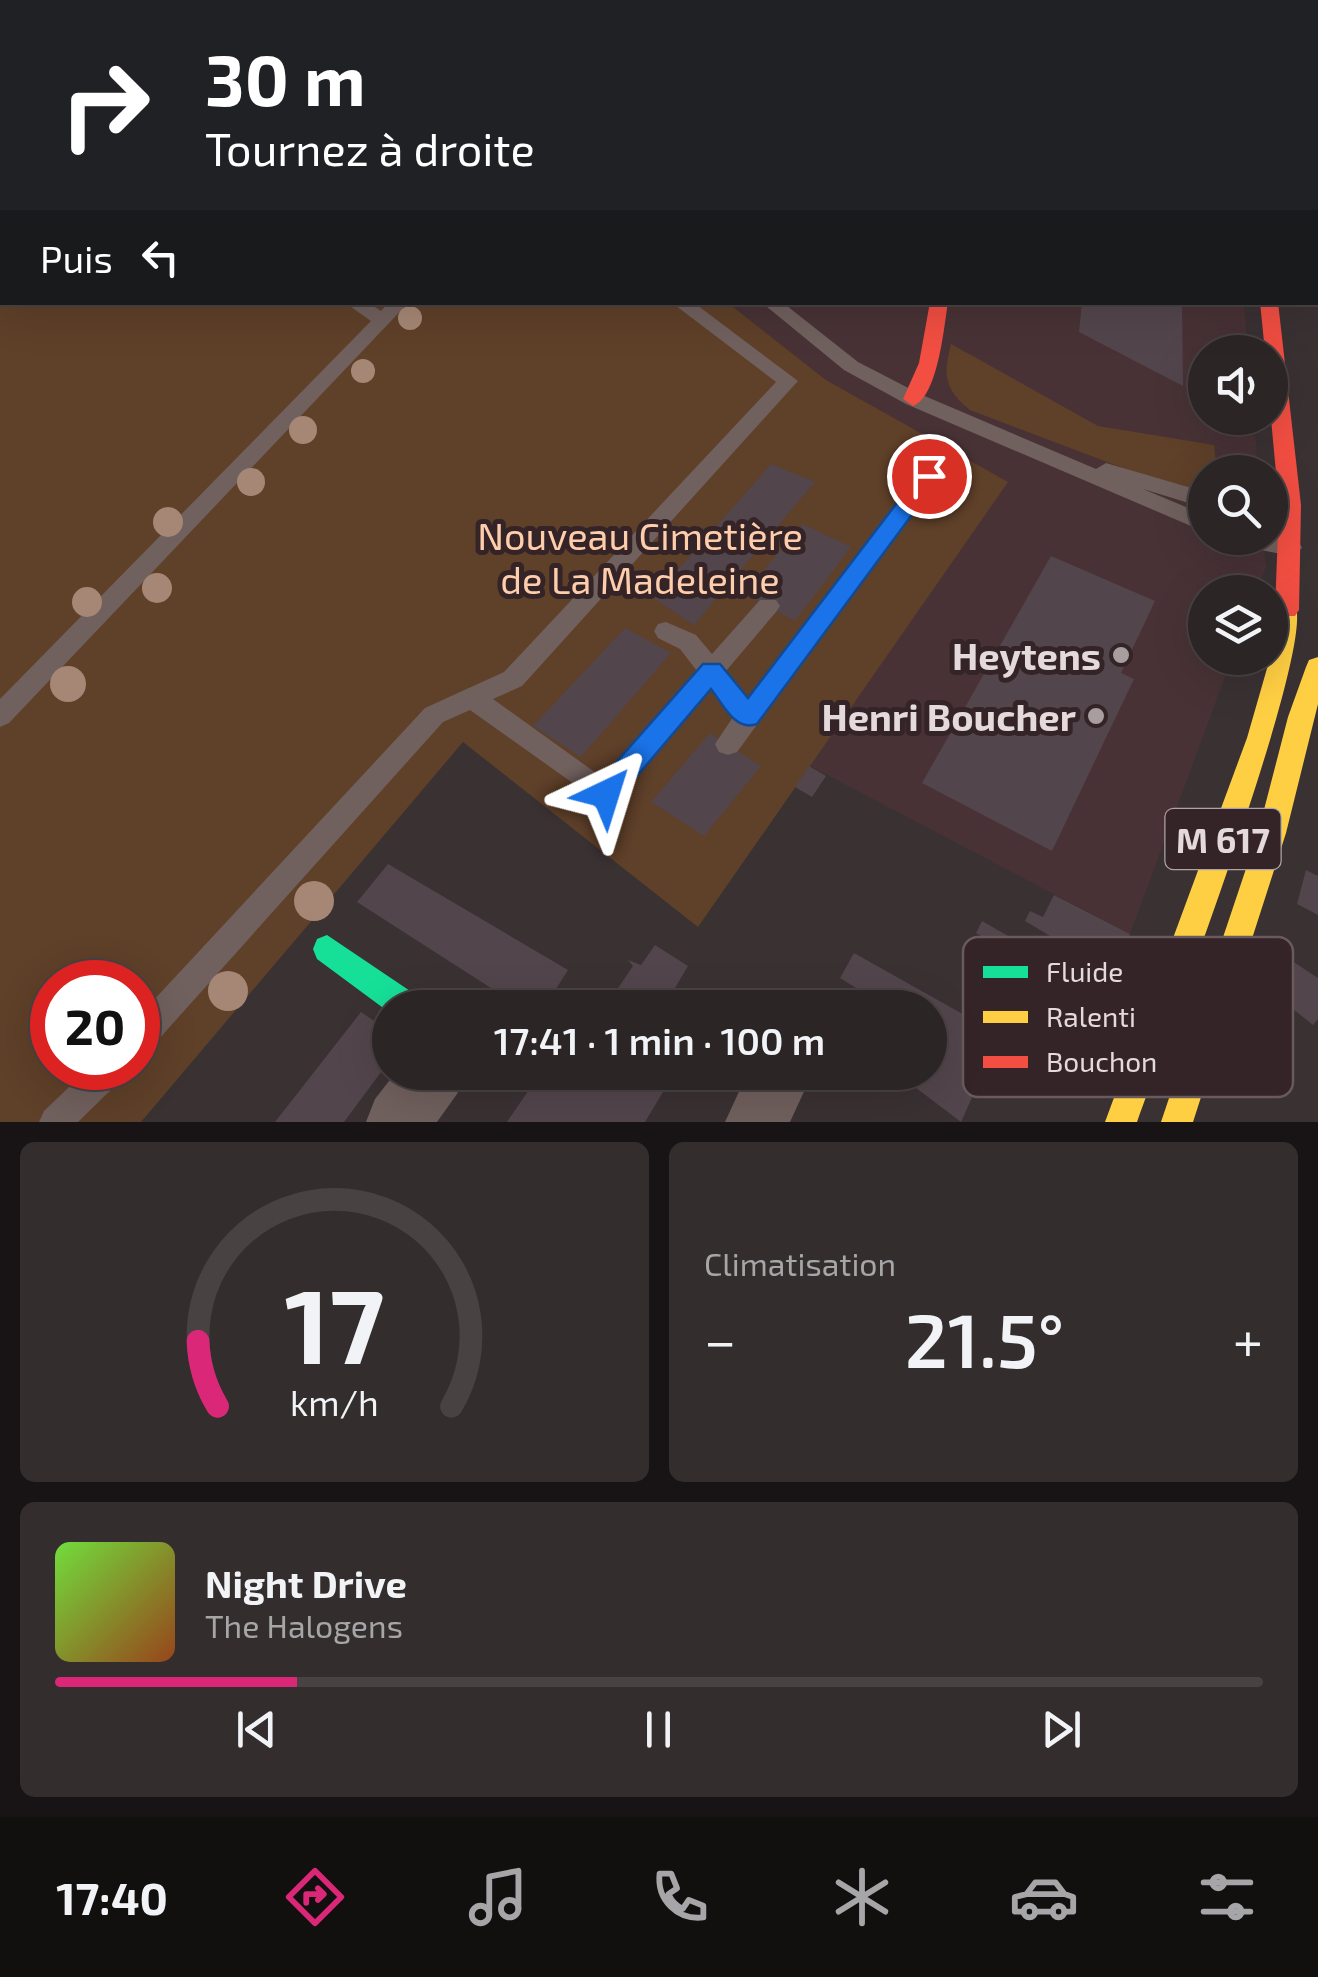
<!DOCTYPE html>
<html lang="fr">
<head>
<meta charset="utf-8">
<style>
  body { margin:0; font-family:"Exo 2",sans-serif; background:#342d2e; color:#f1f3f6; height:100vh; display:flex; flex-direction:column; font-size:38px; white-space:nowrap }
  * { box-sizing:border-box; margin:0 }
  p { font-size:32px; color:#a6a5a7 }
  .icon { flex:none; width:55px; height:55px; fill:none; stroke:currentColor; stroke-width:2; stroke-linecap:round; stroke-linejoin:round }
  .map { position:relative; height:1122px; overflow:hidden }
  .sheet { display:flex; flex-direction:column; gap:20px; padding:20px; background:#181415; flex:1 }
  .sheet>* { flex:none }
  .guide { position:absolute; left:0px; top:0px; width:1320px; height:305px; box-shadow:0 10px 40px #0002,0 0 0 2px #484243; background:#202124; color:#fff; overflow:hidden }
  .buttons { position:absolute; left:1188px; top:335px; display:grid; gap:20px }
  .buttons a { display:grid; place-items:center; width:100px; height:100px; border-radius:50%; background:#2c2526; box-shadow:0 10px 40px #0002,0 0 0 2px #484243; font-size:50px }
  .speed { position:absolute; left:30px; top:960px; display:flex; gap:20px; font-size:50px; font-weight:700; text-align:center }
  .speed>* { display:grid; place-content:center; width:130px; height:130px; border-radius:50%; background:#2c2526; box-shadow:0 10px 40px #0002,0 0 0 2px #484243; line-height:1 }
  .speed .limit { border:15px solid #d22; background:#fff; color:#111 }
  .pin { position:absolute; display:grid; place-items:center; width:85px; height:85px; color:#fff; margin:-42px; border:5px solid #fff; border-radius:50%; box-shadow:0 2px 10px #0007 }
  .me { position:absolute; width:110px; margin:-55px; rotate:41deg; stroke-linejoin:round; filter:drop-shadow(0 0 8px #0008) }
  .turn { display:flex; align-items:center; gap:35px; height:210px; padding:0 40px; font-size:45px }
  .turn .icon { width:130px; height:130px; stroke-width:2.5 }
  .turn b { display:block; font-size:70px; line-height:85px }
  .then { display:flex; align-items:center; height:95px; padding:0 40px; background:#0003; gap:20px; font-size:38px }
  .big { font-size:75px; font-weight:600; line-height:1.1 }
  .sheet .tile { flex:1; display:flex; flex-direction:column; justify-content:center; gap:15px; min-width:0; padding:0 35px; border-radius:15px; background:#342d2e }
  .sheet .dial { align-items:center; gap:0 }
  .dial svg { height:260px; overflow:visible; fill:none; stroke:#484243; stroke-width:7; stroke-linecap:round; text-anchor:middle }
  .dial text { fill:#f1f3f6; stroke:none }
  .song { display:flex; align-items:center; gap:30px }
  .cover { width:120px; height:120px; border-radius:15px; background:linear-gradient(135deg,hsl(100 70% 55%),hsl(20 70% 35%)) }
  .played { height:10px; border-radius:5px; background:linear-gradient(90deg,#db2777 20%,#484243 20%) }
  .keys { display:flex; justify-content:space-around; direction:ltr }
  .heat { display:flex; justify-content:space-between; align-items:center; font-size:55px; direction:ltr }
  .sheet .tiles { flex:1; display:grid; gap:20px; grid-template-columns:1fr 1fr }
  .tile:last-child { grid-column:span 2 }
  .trip { position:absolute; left:372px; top:990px; width:575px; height:100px; border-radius:50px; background:#2c2526; box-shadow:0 10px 40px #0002,0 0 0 2px #484243; font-weight:600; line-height:100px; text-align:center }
  .menu { display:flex; height:160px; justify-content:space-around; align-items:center; background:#120f0f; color:#a6a5a7 }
  .menu .icon { width:70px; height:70px }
  .menu .on { color:#db2777 }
  .menu b { font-size:45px; color:#f1f3f6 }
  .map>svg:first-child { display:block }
  .built { fill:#483236 }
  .green { fill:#5f4029; fill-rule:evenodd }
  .building { fill:#53454c }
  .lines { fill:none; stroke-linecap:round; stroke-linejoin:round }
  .lane { fill:#70605e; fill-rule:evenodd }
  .street { fill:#70605e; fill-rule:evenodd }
  .fast { fill:#16e098; fill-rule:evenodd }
  .slow { fill:#ffcf43; fill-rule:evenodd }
  .jam { fill:#f24e42; fill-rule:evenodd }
  .tree { fill:#a68775 }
  .route { fill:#1a73e8; stroke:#114b97; stroke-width:2.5 }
  .poi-dot { fill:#a89ea0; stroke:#342427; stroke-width:4 }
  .labels { text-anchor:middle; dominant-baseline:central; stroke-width:10; stroke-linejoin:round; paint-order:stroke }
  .shield { fill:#342427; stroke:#afa3a5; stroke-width:2.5 }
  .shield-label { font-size:35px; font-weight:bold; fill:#e4d9db }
  .park-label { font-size:38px; fill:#fecdab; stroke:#342427 }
  .poi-label { font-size:38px; font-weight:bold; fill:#e4d9db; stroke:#342427; text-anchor:end }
  .key { fill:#342427; stroke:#695a5d; stroke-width:2.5 }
  .key-label { font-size:28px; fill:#e4d9db }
</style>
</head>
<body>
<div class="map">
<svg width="1318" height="1122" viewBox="0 0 1318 1122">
  <rect width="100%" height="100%" fill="#3a3133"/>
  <path class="built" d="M 173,0 L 1218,0 L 1218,2 L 179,2 Z
    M 728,303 L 1244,303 L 1248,352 L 1205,352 L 1205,418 L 1254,418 L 1258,472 L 1205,472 L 1205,538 L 1263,538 L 1266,567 L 1256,592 L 1205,592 L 1205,658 L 1232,658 L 1130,934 L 810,766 L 1007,482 L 826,380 Z"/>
  <path class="green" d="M 0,0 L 179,2 L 2,2 L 2,302 L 728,303 L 826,380 L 1008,482 L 698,927 L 463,742 L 141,1122 L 0,1122 ZM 52,982 L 138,982 L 138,1068 L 52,1068 Z
    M 951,344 L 1098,426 L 1214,445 L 1217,472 L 1205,472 L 1205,491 L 1160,482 L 970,410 C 944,390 943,374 951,344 Z"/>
  <path class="building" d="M 1082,302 L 1182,302 L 1183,386 L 1079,332 Z
    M 771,464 L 815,482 L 694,625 L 653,598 Z
    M 803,524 L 851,547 L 795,621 L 744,593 Z
    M 1051,556 L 1155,601 L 1121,673 L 1134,679 L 1052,851 L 922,783 Z
    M 625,628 L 671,653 L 581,757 L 533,726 Z
    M 710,733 L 761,766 L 704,836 L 651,802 Z
    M 809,766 L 826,776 L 812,797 L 795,787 Z
    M 388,864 L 568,970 L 544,1008 L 522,1008 L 357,902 Z
    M 1306,870 L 1318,876 L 1318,915 L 1297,904 Z
    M 1054,895 L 1130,934 L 1076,1072 L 1005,1032 L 1003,1037 L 1000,1035 L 961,1122 L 895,1072 L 930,1072 L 930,1008 L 888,1008 L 840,978 L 854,953 L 968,1017 L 983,985 L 1004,997 L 1014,974 L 1003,968 L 1009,957 L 1040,974 L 1055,939 L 1025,921 L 1030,911 L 1043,917 Z
    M 982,921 L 1010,937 L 1004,949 L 976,933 Z
    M 655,945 L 688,966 L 675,988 L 706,1008 L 595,1008 L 599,1001 L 606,1006 L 633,966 L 628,960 L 641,965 Z
    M 1283,955 L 1318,978 L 1318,1019 L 1313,1025 L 1272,992 Z
    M 361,1012 L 390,1032 L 390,1060 L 344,1122 L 275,1122 Z
    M 563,1072 L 675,1072 L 645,1122 L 507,1122 L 539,1075 L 555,1085 Z"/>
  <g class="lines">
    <path class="lane" d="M 205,0 L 219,0 L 221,2 L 207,2 Z
      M 0,93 L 2,93 L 2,102 L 0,102 Z
      M 344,302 L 367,302 L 381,311 L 389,302 L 409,302 L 9,723 L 0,727 L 0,699 L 371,321 Z
      M 671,302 L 693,302 L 798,381 L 522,686 L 493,699 L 603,778 L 697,671 L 680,649 L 658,638 L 654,631 L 658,624 L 666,622 L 696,635 L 712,654 L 760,600 L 776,600 L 780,606 L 776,612 L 726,671 L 748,698 L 922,471 L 936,471 L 940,476 L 936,481 L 737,752 L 728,755 L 719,752 L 715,744 L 733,717 L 711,689 L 614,802 L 605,806 L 470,710 L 443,722 L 149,1050 L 138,1054 L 138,1017 L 425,708 L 504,672 L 776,382 Z
      M 761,302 L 782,302 L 858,362 L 920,394 L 1096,469 L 1106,463 L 1205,492 L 1205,508 L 1143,489 L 1205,515 L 1205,532 L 906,404 L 844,370 Z
      M 1270,536 L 1299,542 L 1302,548 L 1291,556 L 1241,546 L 1230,538 Z
      M 89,1068 L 126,1068 L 122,1079 L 78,1122 L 39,1122 L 44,1111 Z"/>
    <path class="street" d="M 514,0 L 545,0 L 546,2 L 516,2 Z
      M 658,0 L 687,0 L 688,2 L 660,2 Z
      M 396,1072 L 466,1072 L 457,1094 L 437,1122 L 366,1122 L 375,1099 Z
      M 748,1072 L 813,1072 L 790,1122 L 725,1122 Z"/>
    <path class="fast" d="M 1253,0 L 1267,0 L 1267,2 L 1254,2 Z
      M 327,935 L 419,997 L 423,1008 L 390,1008 L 390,1013 L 317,959 L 313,949 L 317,939 Z"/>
    <path class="slow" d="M 1287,601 L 1295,604 C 1317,648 1162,1051 1137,1122 L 1105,1122 L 1247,738 L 1270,658 L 1275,610 L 1279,604 Z
      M 1318,657 L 1318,704 L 1286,833 L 1193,1122 L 1161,1122 L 1258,833 L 1288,717 L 1306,667 L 1309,660 Z"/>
    <path class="jam" d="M 930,302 L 948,302 C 944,327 938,397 913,406 L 903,399 L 919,363 Z
      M 1260,302 L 1278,302 L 1301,505 L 1299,610 L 1295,616 L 1279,616 L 1275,610 L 1279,505 L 1270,408 L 1270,352 L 1265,352 Z"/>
  </g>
  <g class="tree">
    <circle cx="410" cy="318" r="12"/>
    <circle cx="363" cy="371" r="12"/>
    <circle cx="303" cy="430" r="14"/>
    <circle cx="251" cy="482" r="14"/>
    <circle cx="168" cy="522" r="15"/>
    <circle cx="157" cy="588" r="15"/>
    <circle cx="87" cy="602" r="15"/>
    <circle cx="68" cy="684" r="18"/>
    <circle cx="314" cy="901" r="20"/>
    <circle cx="228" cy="991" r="20"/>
  </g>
  <path class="route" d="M 929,468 L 937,470 L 940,476 L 937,481 L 757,724 C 735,732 723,704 711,689 L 615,802 L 606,805 L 596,802 L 592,794 L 596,785 L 703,664 L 720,664 L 748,698 L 922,470 Z"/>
  <g class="poi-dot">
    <circle cx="1121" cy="655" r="10"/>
    <circle cx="1096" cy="716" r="10"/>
  </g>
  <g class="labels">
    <rect class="shield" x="1165.5" y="809" width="115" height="60" rx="8"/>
    <g class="shield-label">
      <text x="1223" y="839">M 617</text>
    </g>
    <g class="park-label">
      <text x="640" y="535">Nouveau Cimetière<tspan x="640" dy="44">de La Madeleine</tspan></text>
    </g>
    <g class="poi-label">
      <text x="1101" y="655">Heytens</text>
      <text x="1076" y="716">Henri Boucher</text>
    </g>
  </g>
  <rect x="963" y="937" width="330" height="160" rx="15" class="key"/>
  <rect x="983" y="966" width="45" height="12" fill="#16e098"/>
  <rect x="983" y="1011" width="45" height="12" fill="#ffcf43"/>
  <rect x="983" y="1056" width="45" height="12" fill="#f24e42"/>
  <g class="key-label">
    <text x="1046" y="982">Fluide</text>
    <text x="1046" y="1027">Ralenti</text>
    <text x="1046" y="1072">Bouchon</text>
  </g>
</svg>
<div class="buttons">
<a><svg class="icon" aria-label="sound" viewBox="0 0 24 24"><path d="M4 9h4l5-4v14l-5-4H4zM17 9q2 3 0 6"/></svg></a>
<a><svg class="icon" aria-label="search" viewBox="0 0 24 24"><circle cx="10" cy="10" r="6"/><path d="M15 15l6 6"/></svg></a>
<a><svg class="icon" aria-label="layers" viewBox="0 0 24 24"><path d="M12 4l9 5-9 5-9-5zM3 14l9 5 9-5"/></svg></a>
</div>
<div class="speed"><div class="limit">20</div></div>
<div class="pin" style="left:929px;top:476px;background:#d93025"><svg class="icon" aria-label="arrive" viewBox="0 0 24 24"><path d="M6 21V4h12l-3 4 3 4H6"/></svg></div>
<svg class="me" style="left:606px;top:794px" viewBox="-20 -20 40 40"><path d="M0-17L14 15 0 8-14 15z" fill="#1a73e8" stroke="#fff" stroke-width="4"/></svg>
<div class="trip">17:41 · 1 min · 100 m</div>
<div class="guide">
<div class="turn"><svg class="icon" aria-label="right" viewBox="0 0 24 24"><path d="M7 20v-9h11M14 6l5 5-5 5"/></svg><div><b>30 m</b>Tournez à droite</div></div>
<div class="then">Puis<svg class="icon" aria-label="left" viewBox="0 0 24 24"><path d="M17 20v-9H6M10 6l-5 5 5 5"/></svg></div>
</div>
</div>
<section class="sheet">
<div class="tiles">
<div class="tile dial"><svg viewBox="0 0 100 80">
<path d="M14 69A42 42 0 1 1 86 69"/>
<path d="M14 69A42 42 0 0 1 8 49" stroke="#db2777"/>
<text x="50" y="56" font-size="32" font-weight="700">17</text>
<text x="50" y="72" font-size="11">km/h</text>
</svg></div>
<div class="tile"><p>Climatisation</p>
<div class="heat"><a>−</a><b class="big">21.5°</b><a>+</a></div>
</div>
<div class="tile">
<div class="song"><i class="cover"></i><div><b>Night Drive</b><p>The Halogens</p></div></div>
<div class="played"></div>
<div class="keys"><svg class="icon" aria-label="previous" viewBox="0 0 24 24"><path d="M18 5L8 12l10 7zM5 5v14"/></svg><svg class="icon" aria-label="pause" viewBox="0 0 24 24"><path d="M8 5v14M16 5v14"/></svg><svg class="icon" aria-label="next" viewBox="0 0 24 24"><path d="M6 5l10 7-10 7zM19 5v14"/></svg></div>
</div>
</div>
</section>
<nav class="menu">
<b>17:40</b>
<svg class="icon on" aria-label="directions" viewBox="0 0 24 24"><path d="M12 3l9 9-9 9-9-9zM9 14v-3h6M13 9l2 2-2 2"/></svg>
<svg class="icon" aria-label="music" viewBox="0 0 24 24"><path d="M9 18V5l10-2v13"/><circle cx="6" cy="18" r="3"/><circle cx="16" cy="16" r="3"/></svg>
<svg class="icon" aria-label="phone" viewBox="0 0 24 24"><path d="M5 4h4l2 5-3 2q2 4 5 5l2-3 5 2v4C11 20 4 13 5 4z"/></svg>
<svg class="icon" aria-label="climate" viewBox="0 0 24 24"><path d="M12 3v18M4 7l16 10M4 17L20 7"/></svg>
<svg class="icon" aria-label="car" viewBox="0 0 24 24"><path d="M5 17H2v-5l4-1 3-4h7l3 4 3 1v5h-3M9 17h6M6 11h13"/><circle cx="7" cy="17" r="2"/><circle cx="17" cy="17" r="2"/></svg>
<svg class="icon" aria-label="filters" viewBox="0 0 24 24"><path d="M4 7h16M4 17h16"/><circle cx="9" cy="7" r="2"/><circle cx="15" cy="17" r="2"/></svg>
</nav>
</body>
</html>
